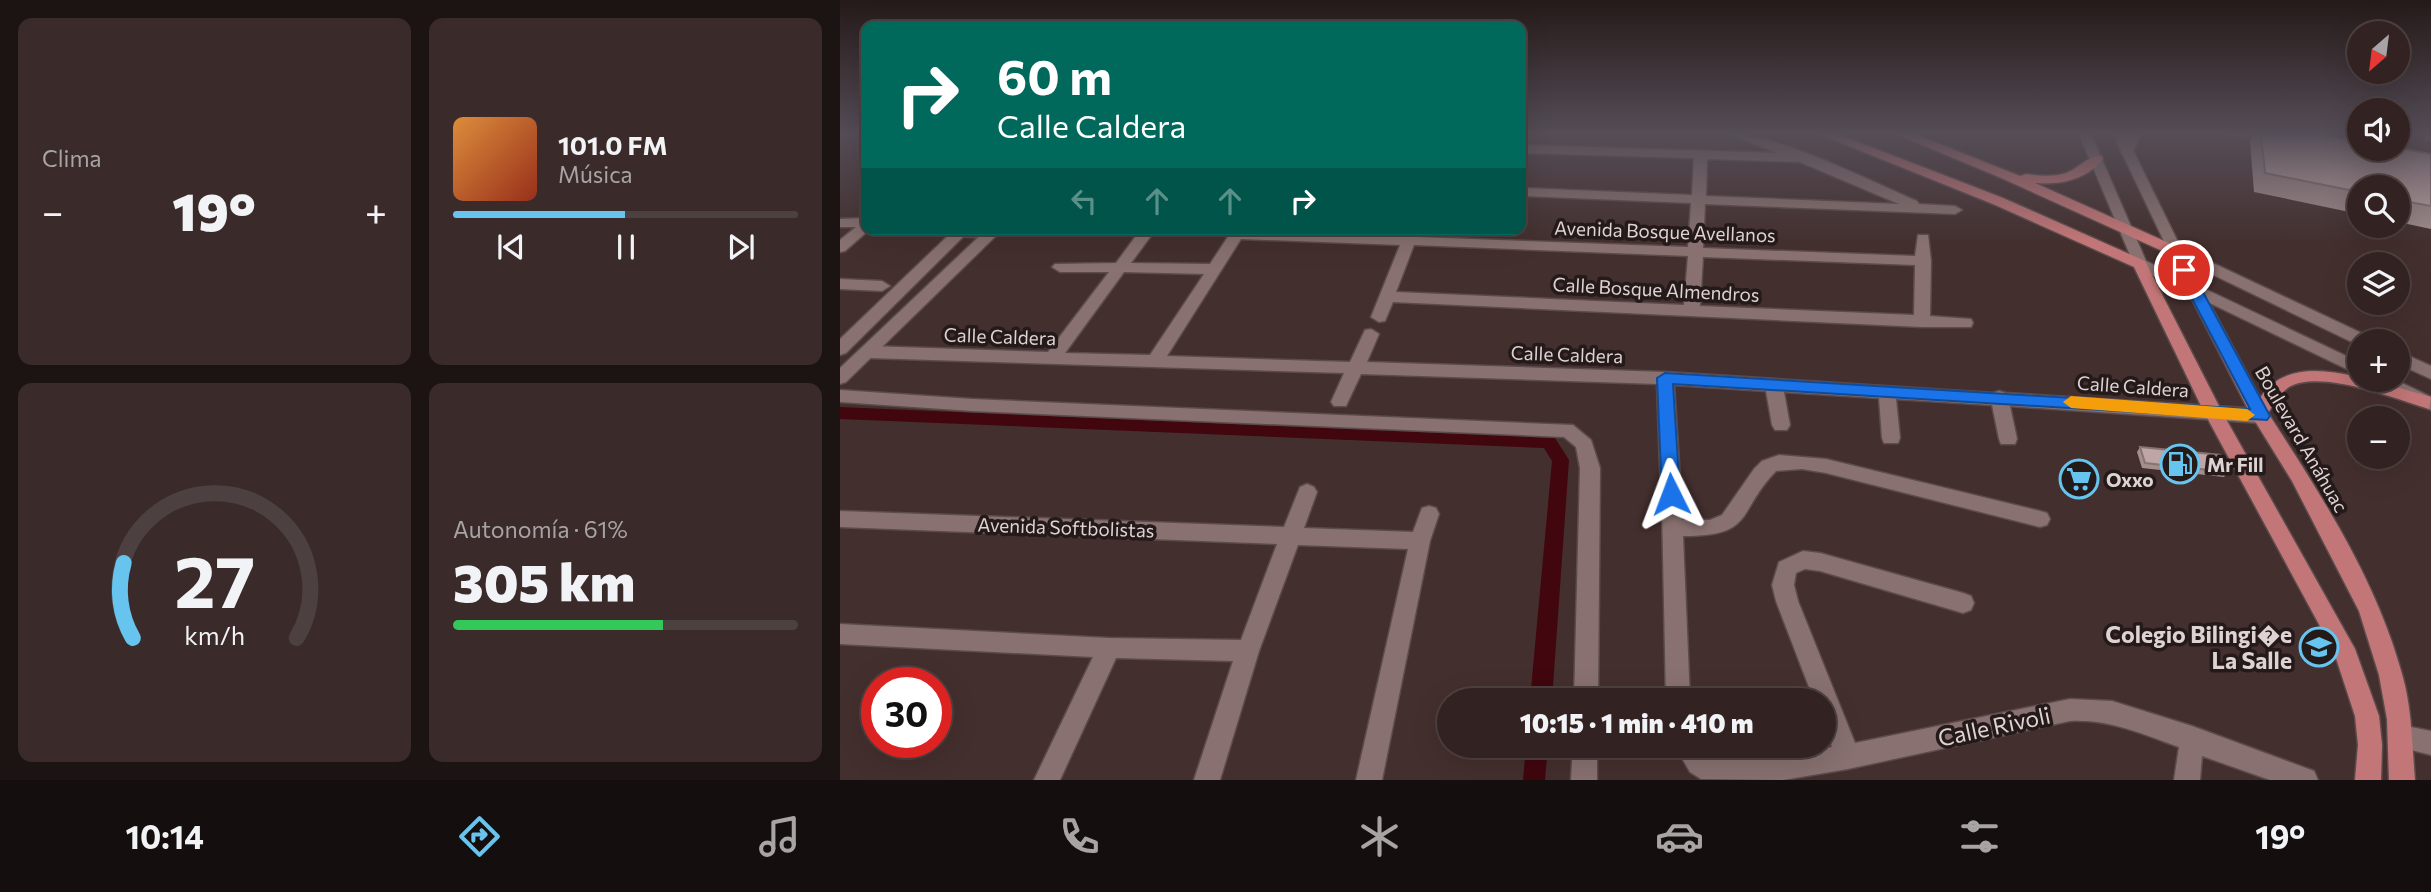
<!DOCTYPE html>
<html lang="es">
<head>
<meta charset="utf-8">
<style>
  body { margin:0; font-family:Commissioner,sans-serif; background:#3a2b2a; color:#f1f3f6; height:100vh; display:flex; flex-direction:column; font-size:26px; white-space:nowrap }
  * { box-sizing:border-box; margin:0 }
  p { font-size:23px; color:#a8a4a5 }
  .icon { flex:none; width:38px; height:38px; fill:none; stroke:currentColor; stroke-width:2; stroke-linecap:round; stroke-linejoin:round }
  .map { position:relative; flex:1; overflow:hidden }
  .drawer { display:flex; flex-direction:column; gap:18px; padding:18px; background:#1c1313; width:840px }
  .drawer>* { flex:none }
  .banner { position:absolute; left:21px; top:21px; width:665px; height:214px; border-radius:14px; box-shadow:0 7px 28px #0002,0 0 0 2px #4d4040; background:#00695c; color:#fff; overflow:hidden }
  .needle { width:46px; rotate:208deg }
  .fabs { position:absolute; left:1507px; top:21px; display:grid; gap:14px }
  .fabs a { display:grid; place-items:center; width:63px; height:63px; border-radius:50%; background:#322322; box-shadow:0 7px 28px #0002,0 0 0 2px #4d4040; font-size:35px }
  .speed { position:absolute; left:21px; top:667px; display:flex; gap:14px; font-size:35px; font-weight:700; text-align:center }
  .speed>* { display:grid; place-content:center; width:91px; height:91px; border-radius:50%; background:#322322; box-shadow:0 7px 28px #0002,0 0 0 2px #4d4040; line-height:1 }
  .speed .limit { border:10px solid #d22; background:#fff; color:#111 }
  .pin { position:absolute; display:grid; place-items:center; width:60px; height:60px; color:#fff; margin:-30px; border:4px solid #fff; border-radius:50%; box-shadow:0 2px 7px #0007 }
  .me { position:absolute; width:77px; margin:-38px; rotate:357deg; stroke-linejoin:round; filter:drop-shadow(0 0 5px #0008) }
  .turn { display:flex; align-items:center; gap:24px; height:147px; padding:0 21px; font-size:32px }
  .turn .icon { width:91px; height:91px; stroke-width:2.5 }
  .turn b { display:block; font-size:49px; line-height:60px }
  .lanes { display:flex; align-items:center; height:66px; padding:0 21px; background:#0003; justify-content:center; gap:35px; direction:ltr }
  .lanes .off { opacity:.35 }
  .big { font-size:52px; font-weight:800; line-height:1.1 }
  .drawer .card { flex:1; display:flex; flex-direction:column; justify-content:center; gap:10px; min-width:0; padding:0 24px; border-radius:14px; background:#3a2b2a }
  .drawer .dial { align-items:center; gap:0 }
  .dial svg { height:182px; overflow:visible; fill:none; stroke:#4d4040; stroke-width:7; stroke-linecap:round; text-anchor:middle }
  .dial text { fill:#f1f3f6; stroke:none }
  .song { display:flex; align-items:center; gap:21px }
  .cover { width:84px; height:84px; border-radius:10px; background:linear-gradient(135deg,hsl(30 70% 55%),hsl(10 70% 35%)) }
  .played { height:7px; border-radius:4px; background:linear-gradient(90deg,#66c4ef 50%,#4d4040 50%) }
  .keys { display:flex; justify-content:space-around; direction:ltr }
  .heat { display:flex; justify-content:space-between; align-items:center; font-size:38px; direction:ltr }
  .charge { height:10px; border-radius:5px; background:linear-gradient(90deg,#34c759 61%,#4d4040 0) }
  .drawer .tiles { flex:1; display:grid; gap:18px; grid-template-columns:repeat(2,1fr) }
  .trip { position:absolute; left:597px; top:688px; width:399px; height:70px; border-radius:35px; background:#322322; box-shadow:0 7px 28px #0002,0 0 0 2px #4d4040; font-weight:800; line-height:70px; text-align:center }
  .tab-bar { display:flex; height:112px; justify-content:space-around; align-items:center; background:#140e0e; color:#a8a4a5 }
  .tab-bar .icon { width:49px; height:49px }
  .tab-bar .current { color:#66c4ef }
  .tab-bar b { font-size:32px; color:#f1f3f6 }
  main { display:flex; flex:1; min-height:0 }
  .map>svg:first-child { display:block }
  .lines { fill:none; stroke-linecap:round; stroke-linejoin:round }
  .canal { fill:#41060e; fill-rule:evenodd }
  .minor-casing { stroke:#5b4b4b; stroke-width:3 }
  .tertiary-casing { stroke:#5b4b4b; stroke-width:3 }
  .secondary-casing { stroke:#5b4b4b; stroke-width:3 }
  .primary-casing { stroke:#5b4b4b; stroke-width:3 }
  .minor { fill:#887170; fill-rule:evenodd }
  .tertiary { fill:#887170; fill-rule:evenodd }
  .secondary { fill:#887170; fill-rule:evenodd }
  .primary { fill:#c37677; fill-rule:evenodd }
  .wall { fill:#a48f8e }
  .building { fill:#bfa6a5; stroke:#867474; stroke-width:2 }
  .route { fill:#1a73e8; stroke:#114b97; stroke-width:2 }
  .slow { fill:#f59e0b }
  .labels { text-anchor:middle; dominant-baseline:central; stroke-width:7; stroke-linejoin:round; paint-order:stroke }
  .street-label { font-size:19px; fill:#dfd2d2; stroke:#231a19 }
  .poi-label { font-size:19px; font-weight:bold; fill:#dfd2d2; stroke:#231a19; text-anchor:start }
  .near-poi-label { font-size:23px; font-weight:bold; fill:#dfd2d2; stroke:#231a19; text-anchor:end }
  .near-street-label { font-size:23px; fill:#dfd2d2; stroke:#231a19 }
</style>
</head>
<body>
<main>
<section class="drawer">
<div class="tiles">
<div class="card"><p>Clima</p>
<div class="heat"><a>−</a><b class="big">19°</b><a>+</a></div>
</div>
<div class="card">
<div class="song"><i class="cover"></i><div><b>101.0 FM</b><p>Música</p></div></div>
<div class="played"></div>
<div class="keys"><svg class="icon" aria-label="previous" viewBox="0 0 24 24"><path d="M18 5L8 12l10 7zM5 5v14"/></svg><svg class="icon" aria-label="pause" viewBox="0 0 24 24"><path d="M8 5v14M16 5v14"/></svg><svg class="icon" aria-label="next" viewBox="0 0 24 24"><path d="M6 5l10 7-10 7zM19 5v14"/></svg></div>
</div>
<div class="card dial"><svg viewBox="0 0 100 80">
<path d="M14 69A42 42 0 1 1 86 69"/>
<path d="M14 69A42 42 0 0 1 10 36" stroke="#66c4ef"/>
<text x="50" y="56" font-size="32" font-weight="700">27</text>
<text x="50" y="72" font-size="11">km/h</text>
</svg></div>
<div class="card"><p>Autonomía · 61%</p><b class="big">305 km</b><div class="charge"></div></div>
</div>
</section>
<div class="map">
<svg width="1591" height="780" viewBox="0 0 1591 780">
  <rect width="100%" height="100%" fill="#432f2e"/>
  <g class="lines">
    <path class="canal" d="M 0,407 L 715,438 L 729,460 L 712,700 L 690,700 L 712,461 L 704,448 L 0,419 Z
      M 686,746 L 708,746 L 705,780 L 683,780 Z"/>
    <defs>
      <path id="minor" d="M 890,134 C 938,134 1030,181 1077,201 L 1079,204 L 1115,206 L 1122,210 L 1115,214 L 865,204 L 863,248 L 1075,256 L 1078,235 L 1088,235 L 1091,261 L 1090,316 L 1131,319 L 1133,323 L 1131,327 L 1082,327 L 553,302 L 545,321 L 539,322 L 531,317 L 560,245 L 401,239 L 327,356 L 510,362 L 525,330 L 531,329 L 539,334 L 527,362 L 825,372 L 1153,393 L 1159,391 L 1166,393 L 1421,409 L 1427,411 L 1430,416 L 1427,421 L 1421,423 L 1170,406 L 1177,439 L 1175,444 L 1161,444 L 1159,439 L 1152,405 L 1056,399 L 1060,438 L 1058,443 L 1044,443 L 1042,438 L 1039,398 L 944,392 L 950,425 L 947,430 L 935,430 L 932,425 L 926,391 L 834,385 L 841,494 L 838,499 L 833,501 L 839,503 L 842,520 L 870,520 L 882,515 L 914,469 L 922,461 L 939,455 L 986,459 L 1200,511 L 1207,513 L 1210,519 L 1207,525 L 1200,527 L 986,473 L 962,469 L 936,471 C 896,512 916,536 843,536 L 850,700 L 826,700 L 822,509 L 825,503 L 830,502 L 824,499 L 821,494 L 817,384 L 521,374 L 506,406 L 494,406 L 491,402 L 504,373 L 29,358 L 21,352 L 29,346 L 208,352 L 269,272 L 220,272 L 212,267 L 215,264 L 276,263 L 301,229 L 316,229 L 291,263 L 370,264 L 393,229 L 563,236 L 567,229 L 577,229 L 577,237 L 848,247 L 851,203 L 681,196 L 681,188 L 852,195 L 854,158 L 681,153 L 681,145 L 937,153 ZM 867,159 L 960,162 L 1059,204 L 866,196 ZM 574,245 L 848,256 L 844,305 L 556,292 ZM 863,257 L 1075,265 L 1074,315 L 860,306 ZM 284,272 L 364,274 L 310,355 L 225,353 Z
        M 1289,134 L 1301,134 L 1293,152 L 1287,156 L 1281,152 Z
        M 1388,134 L 1408,134 L 1402,138 Z
        M 1582,134 L 1591,134 L 1591,140 L 1585,140 Z
        M 26,218 L 26,229 L 30,229 L 5,251 L 0,252 L 0,240 L 16,227 L 0,227 L 0,219 Z
        M 44,229 L 143,229 L 156,231 L 158,234 L 151,238 L 51,233 Z
        M 0,279 L 42,281 L 50,286 L 42,291 L 0,289 Z
        M 0,390 L 132,399 L 733,425 L 751,440 L 760,468 L 758,700 L 734,700 L 740,468 L 736,447 L 724,437 L 132,411 L 0,402 Z
        M 467,484 L 474,487 L 477,492 L 464,528 L 573,532 L 582,508 L 589,506 L 596,508 L 599,514 L 590,541 L 542,780 L 516,780 L 568,549 L 458,545 L 419,651 L 380,780 L 354,780 L 393,661 L 276,658 L 220,780 L 194,780 L 253,657 L 0,644 L 0,624 L 269,638 L 401,640 L 437,544 L 0,527 L 0,511 L 444,527 L 460,487 Z
        M 963,551 L 980,553 L 1123,593 L 1131,596 L 1134,603 L 1131,610 L 1123,613 L 980,571 L 965,569 L 956,573 L 954,585 L 958,601 L 1015,743 L 1230,699 L 1272,701 L 1352,726 L 1474,771 L 1478,780 L 1430,780 L 1362,756 L 1360,780 L 1334,780 L 1339,747 C 1302,734 1269,719 1230,721 L 1008,769 L 943,780 L 861,779 L 850,772 L 835,746 L 861,746 L 873,758 L 909,760 L 992,747 L 984,725 L 984,700 L 974,700 L 936,601 L 932,585 L 939,562 Z
        M 1561,725 L 1591,731 L 1591,755 L 1552,745 L 1549,737 L 1552,729 Z
        M 733,746 L 757,746 L 757,780 L 731,780 Z"/>
      <path id="tertiary" d="M 1239,134 L 1251,134 L 1306,261 L 1519,362 L 1519,375 L 1295,267 Z
        M 1273,134 L 1285,134 L 1341,248 L 1530,337 L 1532,341 L 1519,341 L 1518,345 L 1330,254 Z
        M 1558,351 L 1591,366 L 1591,379 L 1558,364 Z
        M 1532,380 L 1556,380 L 1591,397 L 1591,410 L 1535,384 Z"/>
      <path id="secondary" d="M 115,229 L 131,229 L 6,353 L 0,355 L 0,339 Z
        M 147,229 L 163,229 L 6,382 L 0,384 L 0,368 Z"/>
      <path id="primary" d="M 979,134 L 997,134 L 1163,198 L 1305,261 L 1382,412 L 1515,649 L 1539,716 L 1542,745 L 1541,780 L 1515,780 L 1518,745 L 1515,716 L 1494,652 L 1364,412 L 1294,267 L 1153,204 Z
        M 1056,134 L 1074,134 L 1180,176 L 1186,174 C 1199,176 1213,177 1226,173 C 1239,169 1249,154 1262,156 L 1263,159 C 1246,180 1221,185 1195,183 L 1340,248 L 1420,398 C 1443,364 1480,369 1515,376 L 1519,377 L 1519,380 L 1532,380 L 1591,397 L 1589,409 C 1555,399 1482,369 1449,387 C 1440,393 1434,404 1428,413 C 1481,495 1536,579 1562,674 C 1572,708 1572,744 1575,780 L 1549,780 L 1547,719 L 1539,675 L 1519,611 L 1452,481 L 1410,413 L 1329,254 L 1159,177 Z"/>
    </defs>
    <use href="#minor" class="minor-casing"/>
    <use href="#tertiary" class="tertiary-casing"/>
    <use href="#secondary" class="secondary-casing"/>
    <use href="#primary" class="primary-casing"/>
    <use href="#minor" class="minor"/>
    <use href="#tertiary" class="tertiary"/>
    <use href="#secondary" class="secondary"/>
    <use href="#primary" class="primary"/>
  </g>
  <path class="wall" d="M 1414,134 L 1483,134 L 1591,154 L 1591,229 L 1558,222 L 1558,187 L 1519,187 L 1519,214 L 1414,192 L 1410,141 Z
    M 1300,447 L 1388,472 L 1384,477 L 1302,468 L 1297,452 Z"/>
  <path class="building" d="M 1421,134 L 1483,134 L 1519,141 L 1519,149 L 1558,149 L 1558,148 L 1591,154 L 1591,206 L 1558,200 L 1558,187 L 1519,187 L 1519,192 L 1425,173 Z
    M 1300,447 L 1381,455 L 1388,472 L 1305,463 Z"/>
  <linearGradient id="sky" x2="0" y2="1"><stop stop-color="#251a19"/><stop offset="0.55" stop-color="#554d57"/><stop offset="1" stop-color="#554d57" stop-opacity="0"/></linearGradient>
  <rect width="1591" height="243" fill="url(#sky)"/>
  <path class="route" d="M 1344,266 L 1351,270 L 1430,416 L 1427,420 L 833,384 L 840,494 L 838,499 L 825,499 L 822,494 L 817,378 L 825,373 L 1410,409 L 1337,270 Z"/>
  <path class="slow" d="M 1231,396 L 1407,409 L 1415,415 L 1407,421 L 1231,408 L 1223,402 Z"/>
  <defs>
    <symbol id="fuel-ring" viewBox="-11 -11 22 22"><circle r="9.5" fill="#231a19" stroke="#66c4ef" stroke-width="1.5"/><path d="M-5.5-6h7V0h2V4h1.3V-2.5L3-4.5l.8-.8L6-3V5H2.5V1h-1V6h-7ZM-4.2-4.7v3.2H.2V-4.7Z" fill="#66c4ef"/></symbol>
    <symbol id="supermarket-ring" viewBox="-11 -11 22 22"><circle r="9.5" fill="#231a19" stroke="#66c4ef" stroke-width="1.5"/><path d="M-6-5.5h2.5l.6 2H6L4.5 2H-2.5L-4.4-4H-6ZM-1.5 3.2a1.3 1.3 0 1 0 .1 0ZM3 3.2a1.3 1.3 0 1 0 .1 0Z" fill="#66c4ef"/></symbol>
    <symbol id="school-ring" viewBox="-11 -11 22 22"><circle r="9.5" fill="#231a19" stroke="#66c4ef" stroke-width="1.5"/><path d="M0-5L7-2L0 1L-7-2ZM-4 1L0 2.5L4 1V4Q0 6-4 4Z" fill="#66c4ef"/></symbol>
  </defs>
  <g fill-rule="evenodd">
    <use href="#fuel-ring" x="1318" y="442" width="44" height="44"/>
    <use href="#supermarket-ring" x="1217" y="457" width="44" height="44"/>
    <use href="#school-ring" x="1457" y="625" width="44" height="44"/>
  </g>
  <g class="labels">
    <g class="street-label">
      <text transform="translate(825 231) rotate(2)">Avenida Bosque Avellanos</text>
      <text transform="translate(816 289) rotate(3)">Calle Bosque Almendros</text>
      <text transform="translate(160 336) rotate(2)">Calle Caldera</text>
      <text transform="translate(727 354) rotate(2)">Calle Caldera</text>
      <text transform="translate(1293 386) rotate(4)">Calle Caldera</text>
      <text transform="translate(1462 439) rotate(60)">Boulevard Anáhuac</text>
      <text transform="translate(226 527) rotate(2)">Avenida Softbolistas</text>
    </g>
    <g class="poi-label">
      <text x="1367" y="464">Mr Fill</text>
      <text x="1266" y="479">Oxxo</text>
    </g>
    <g class="near-poi-label">
      <text x="1452" y="634">Colegio Bilingi�e<tspan x="1452" dy="26">La Salle</tspan></text>
    </g>
    <g class="near-street-label">
      <text transform="translate(1154 726) rotate(-12)">Calle Rivoli</text>
    </g>
  </g>
</svg>
<div class="fabs">
<a><svg class="needle" viewBox="-14 -14 28 28"><path d="M0-13l5 13h-10z" fill="#e53935"/><path d="M0 13l5-13h-10z" fill="#a8a4a5"/></svg></a>
<a><svg class="icon" aria-label="sound" viewBox="0 0 24 24"><path d="M4 9h4l5-4v14l-5-4H4zM17 9q2 3 0 6"/></svg></a>
<a><svg class="icon" aria-label="search" viewBox="0 0 24 24"><circle cx="10" cy="10" r="6"/><path d="M15 15l6 6"/></svg></a>
<a><svg class="icon" aria-label="layers" viewBox="0 0 24 24"><path d="M12 4l9 5-9 5-9-5zM3 14l9 5 9-5"/></svg></a>
<a>+</a>
<a>−</a>
</div>
<div class="speed"><div class="limit">30</div></div>
<div class="pin" style="left:1344px;top:270px;background:#d93025"><svg class="icon" aria-label="arrive" viewBox="0 0 24 24"><path d="M6 21V4h12l-3 4 3 4H6"/></svg></div>
<svg class="me" style="left:831px;top:494px" viewBox="-20 -20 40 40"><path d="M0-17L14 15 0 8-14 15z" fill="#1a73e8" stroke="#fff" stroke-width="4"/></svg>
<div class="trip">10:15 · 1 min · 410 m</div>
<div class="banner">
<div class="turn"><svg class="icon" aria-label="right" viewBox="0 0 24 24"><path d="M7 20v-9h11M14 6l5 5-5 5"/></svg><div><b>60 m</b>Calle Caldera</div></div>
<div class="lanes"><svg class="icon off" aria-label="left" viewBox="0 0 24 24"><path d="M17 20v-9H6M10 6l-5 5 5 5"/></svg><svg class="icon off" aria-label="ahead" viewBox="0 0 24 24"><path d="M12 20V5M6 11l6-6 6 6"/></svg><svg class="icon off" aria-label="ahead" viewBox="0 0 24 24"><path d="M12 20V5M6 11l6-6 6 6"/></svg><svg class="icon" aria-label="right" viewBox="0 0 24 24"><path d="M7 20v-9h11M14 6l5 5-5 5"/></svg></div>
</div>
</div>
</main>
<nav class="tab-bar">
<b>10:14</b>
<svg class="icon current" aria-label="directions" viewBox="0 0 24 24"><path d="M12 3l9 9-9 9-9-9zM9 14v-3h6M13 9l2 2-2 2"/></svg>
<svg class="icon" aria-label="music" viewBox="0 0 24 24"><path d="M9 18V5l10-2v13"/><circle cx="6" cy="18" r="3"/><circle cx="16" cy="16" r="3"/></svg>
<svg class="icon" aria-label="phone" viewBox="0 0 24 24"><path d="M5 4h4l2 5-3 2q2 4 5 5l2-3 5 2v4C11 20 4 13 5 4z"/></svg>
<svg class="icon" aria-label="climate" viewBox="0 0 24 24"><path d="M12 3v18M4 7l16 10M4 17L20 7"/></svg>
<svg class="icon" aria-label="car" viewBox="0 0 24 24"><path d="M5 17H2v-5l4-1 3-4h7l3 4 3 1v5h-3M9 17h6M6 11h13"/><circle cx="7" cy="17" r="2"/><circle cx="17" cy="17" r="2"/></svg>
<svg class="icon" aria-label="filters" viewBox="0 0 24 24"><path d="M4 7h16M4 17h16"/><circle cx="9" cy="7" r="2"/><circle cx="15" cy="17" r="2"/></svg>
<b>19°</b>
</nav>
</body>
</html>
